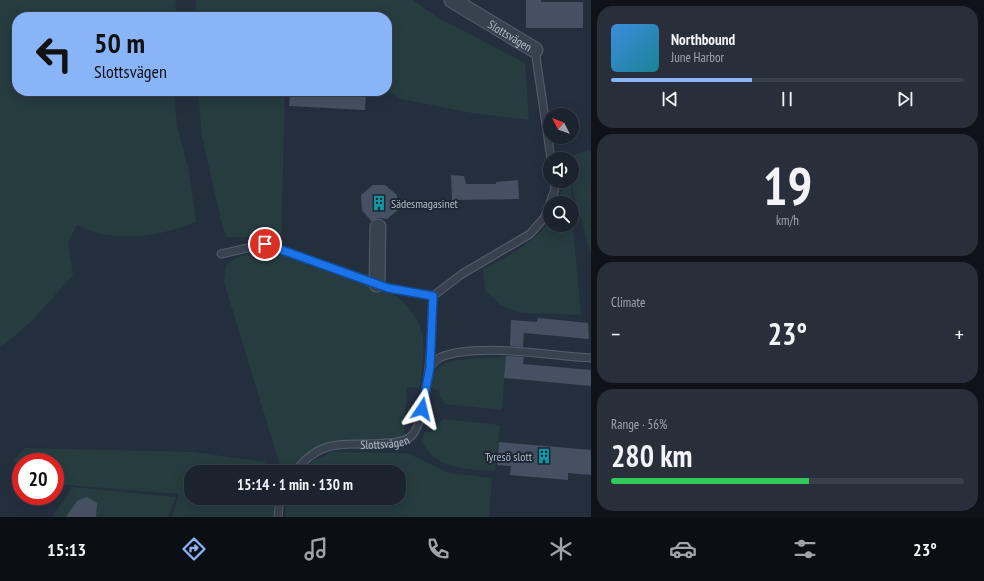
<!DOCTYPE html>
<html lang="en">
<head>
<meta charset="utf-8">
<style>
  body { margin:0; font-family:"PT Sans Narrow",sans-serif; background:#282f3a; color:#f1f3f6; height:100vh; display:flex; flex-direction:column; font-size:15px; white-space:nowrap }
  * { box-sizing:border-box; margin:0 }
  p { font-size:13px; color:#a0a4aa }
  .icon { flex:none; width:22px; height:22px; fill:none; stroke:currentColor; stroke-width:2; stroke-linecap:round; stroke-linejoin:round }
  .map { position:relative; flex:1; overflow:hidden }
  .drawer { display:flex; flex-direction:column; gap:6px; padding:6px; background:#0f1319; width:393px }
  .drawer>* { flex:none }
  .guide { position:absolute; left:12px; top:12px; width:380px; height:84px; border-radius:16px; box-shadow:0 4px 16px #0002,0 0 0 1px #39404a; background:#8ab4f8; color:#111; overflow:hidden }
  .needle { width:26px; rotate:312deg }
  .controls { position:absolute; left:543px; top:108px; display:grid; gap:8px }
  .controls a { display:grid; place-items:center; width:36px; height:36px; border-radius:50%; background:#1b232e; box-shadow:0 4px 16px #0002,0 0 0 1px #39404a; font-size:20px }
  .speed { position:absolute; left:12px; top:453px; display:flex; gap:8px; font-size:20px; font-weight:700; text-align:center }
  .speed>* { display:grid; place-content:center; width:52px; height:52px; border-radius:50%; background:#1b232e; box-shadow:0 4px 16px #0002,0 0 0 1px #39404a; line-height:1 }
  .speed .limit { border:6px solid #d22; background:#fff; color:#111 }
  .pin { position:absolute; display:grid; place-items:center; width:34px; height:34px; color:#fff; margin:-17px; border:2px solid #fff; border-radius:50%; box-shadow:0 1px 4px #0007 }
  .me { position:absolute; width:44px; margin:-22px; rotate:10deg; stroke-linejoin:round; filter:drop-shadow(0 0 3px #0008) }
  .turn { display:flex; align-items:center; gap:14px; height:84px; padding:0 16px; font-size:18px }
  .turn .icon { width:52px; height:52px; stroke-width:2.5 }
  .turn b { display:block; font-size:28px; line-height:34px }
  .big { font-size:30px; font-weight:600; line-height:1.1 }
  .drawer .tile { flex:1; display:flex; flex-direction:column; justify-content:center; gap:6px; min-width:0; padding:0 14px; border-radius:16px; background:#282f3a }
  .drawer .dial { align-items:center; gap:0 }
  .dial b { font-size:52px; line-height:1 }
  .song { display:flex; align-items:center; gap:12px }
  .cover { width:48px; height:48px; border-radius:6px; background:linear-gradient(135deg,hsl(210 70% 55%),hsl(190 70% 35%)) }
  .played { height:4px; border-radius:2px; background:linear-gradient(90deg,#8ab4f8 40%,#39404a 40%) }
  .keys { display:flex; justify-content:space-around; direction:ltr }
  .heat { display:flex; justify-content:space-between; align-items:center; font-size:22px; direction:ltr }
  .charge { height:6px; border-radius:3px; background:linear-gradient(90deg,#34c759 56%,#39404a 0) }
  .trip { position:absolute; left:184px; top:465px; width:222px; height:40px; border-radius:16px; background:#1b232e; box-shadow:0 4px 16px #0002,0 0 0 1px #39404a; font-weight:600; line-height:40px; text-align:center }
  .dock { display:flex; height:64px; justify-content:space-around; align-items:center; background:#0b0e12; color:#a0a4aa }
  .dock .icon { width:28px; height:28px }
  .dock .on { color:#8ab4f8 }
  .dock b { font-size:18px; color:#f1f3f6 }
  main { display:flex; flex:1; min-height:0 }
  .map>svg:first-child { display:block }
  .green { fill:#263c3f }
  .building { fill:#455162 }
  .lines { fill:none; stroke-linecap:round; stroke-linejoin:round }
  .lane-casing { stroke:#565f6c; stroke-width:9 }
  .street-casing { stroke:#565f6c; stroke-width:17 }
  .lane { stroke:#38414e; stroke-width:7 }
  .street { stroke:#38414e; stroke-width:15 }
  .route-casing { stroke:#114b97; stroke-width:10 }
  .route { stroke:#1a73e8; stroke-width:7 }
  .labels { text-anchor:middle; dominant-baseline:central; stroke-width:4; stroke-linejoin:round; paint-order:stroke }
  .street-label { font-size:12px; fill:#b4bcc9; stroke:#1d2633 }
  .poi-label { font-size:12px; fill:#b4bcc9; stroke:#1d2633; text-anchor:start }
</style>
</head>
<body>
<main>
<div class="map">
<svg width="591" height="517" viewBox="0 0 591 517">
  <rect width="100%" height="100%" fill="#242f3e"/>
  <path class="green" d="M 0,0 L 176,0 L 175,17 L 17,17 L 17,91 L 174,91 L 177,126 L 189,171 L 196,222 C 165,234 131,241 97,233 C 90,231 84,228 77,225 L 68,242 L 73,275 L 31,322 L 0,348 Z
    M 196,0 L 413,0 L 437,17 L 525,63 L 529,120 L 472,113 L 401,99 L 387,91 L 387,17 L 195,17 Z
    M 198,91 L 285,91 L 281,244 L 264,238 L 227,237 L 222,225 L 202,136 Z
    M 591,150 L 591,254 L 571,183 L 571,203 L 557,203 L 564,183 L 563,181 L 572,181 L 572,159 L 565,159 L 578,153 Z
    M 572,216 L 581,315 L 520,313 L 501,305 L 485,291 L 483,270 C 504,258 540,240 550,219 L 550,225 L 572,225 Z
    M 267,250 L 395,295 C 430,323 425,347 420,388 L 407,387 L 404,437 L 396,440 L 310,452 L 291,472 L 282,472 L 224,282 L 226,265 L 238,257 Z
    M 506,357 L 502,410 L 445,404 L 440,397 L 439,391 L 433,389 C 428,378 436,366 447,363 C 463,357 489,359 506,357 Z
    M 443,419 L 500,425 L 495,471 C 467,469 434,470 422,440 L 425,432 L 432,431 Z
    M 24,448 L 194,452 L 265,462 L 268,472 L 191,472 L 191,498 L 275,498 L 273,517 L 172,517 L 179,494 L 55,484 L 55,462 L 21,462 L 21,472 L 14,460 Z
    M 332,452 L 407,453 L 449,473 L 492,478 L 489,517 L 288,517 L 285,515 L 287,498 L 399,498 L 399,472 L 301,472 L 313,461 Z
    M 72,487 L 176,497 L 168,517 L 52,517 Z"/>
  <path class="building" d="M 526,0 L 541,0 L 541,2 L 583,2 L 583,28 L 526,28 Z
    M 290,91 L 366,91 L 365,110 L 289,106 Z
    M 451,175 L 464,176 L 466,184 L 496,184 L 496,182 L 518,180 L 519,199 L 452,200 Z
    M 373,185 L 385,185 L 397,195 L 398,210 L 387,219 L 378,218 L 371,221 L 362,210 L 361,195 Z
    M 538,318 L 588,323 L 589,339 L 524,333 L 523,347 L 510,346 L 511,320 L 537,322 Z
    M 506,356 L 524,357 L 523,364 L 591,370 L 591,386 L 504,378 Z
    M 499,442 L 591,450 L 591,475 L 568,473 L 568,480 L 510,475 L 511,466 L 497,465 Z
    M 87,497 L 97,503 L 96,517 L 66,517 L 77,501 Z"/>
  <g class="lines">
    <defs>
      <g id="lane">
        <path d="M 535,50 L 551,159"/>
        <path d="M 550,203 L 555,189 L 554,181"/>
        <path d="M 221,254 L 265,244 L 388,288 L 433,296"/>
        <path d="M 430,367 C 433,363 437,359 441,357 C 478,342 550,356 591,358"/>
        <path id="s1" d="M 295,472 C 300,466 305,459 312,455 C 332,439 361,446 385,443 C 393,443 402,442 409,438 C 430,425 432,322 433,296 L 462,274 L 530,234 L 544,218 L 550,204"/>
        <path d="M 278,517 L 280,498"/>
      </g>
      <g id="street">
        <path id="s2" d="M 452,0 L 535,50"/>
        <path d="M 377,284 L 378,227"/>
      </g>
    </defs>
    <use href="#lane" class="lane-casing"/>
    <use href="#street" class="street-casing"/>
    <use href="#lane" class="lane"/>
    <use href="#street" class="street"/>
  </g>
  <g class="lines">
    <defs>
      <path id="route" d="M 265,244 L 388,288 L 433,296 L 430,367 L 422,409"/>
    </defs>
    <use href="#route" class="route-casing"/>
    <use href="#route" class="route"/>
  </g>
  <defs>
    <symbol id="building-bare" viewBox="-9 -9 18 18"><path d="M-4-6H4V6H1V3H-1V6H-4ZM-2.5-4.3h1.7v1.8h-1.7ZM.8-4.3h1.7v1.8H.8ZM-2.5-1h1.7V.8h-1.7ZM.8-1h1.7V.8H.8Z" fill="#0f9aa8" stroke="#1d2633" stroke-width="2.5" paint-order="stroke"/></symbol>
  </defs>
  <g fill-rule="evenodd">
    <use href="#building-bare" x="368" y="192" width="22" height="22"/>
    <use href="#building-bare" x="533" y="445" width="22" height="22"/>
  </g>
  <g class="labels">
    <g class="street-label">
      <text stroke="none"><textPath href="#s2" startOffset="68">Slottsvägen</textPath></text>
      <text stroke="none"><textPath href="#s1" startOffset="99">Slottsvägen</textPath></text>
    </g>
    <g class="poi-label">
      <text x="391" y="203">Sädesmagasinet</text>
      <text x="532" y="456" text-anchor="end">Tyresö slott</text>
    </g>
  </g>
</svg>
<div class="controls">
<a><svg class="needle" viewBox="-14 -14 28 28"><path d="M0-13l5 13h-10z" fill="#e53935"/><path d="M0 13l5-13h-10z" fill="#a0a4aa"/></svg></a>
<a><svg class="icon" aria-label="sound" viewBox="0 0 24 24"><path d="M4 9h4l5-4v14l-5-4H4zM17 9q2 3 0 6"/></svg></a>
<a><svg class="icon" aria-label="search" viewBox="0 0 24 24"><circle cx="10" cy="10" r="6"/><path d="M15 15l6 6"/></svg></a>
</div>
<div class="speed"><div class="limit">20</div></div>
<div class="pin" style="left:265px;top:244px;background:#d93025"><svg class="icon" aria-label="arrive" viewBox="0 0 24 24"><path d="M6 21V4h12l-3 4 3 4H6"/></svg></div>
<svg class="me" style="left:422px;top:409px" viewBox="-20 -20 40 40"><path d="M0-17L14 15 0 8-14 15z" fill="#1a73e8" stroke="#fff" stroke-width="4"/></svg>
<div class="trip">15:14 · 1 min · 130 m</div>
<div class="guide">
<div class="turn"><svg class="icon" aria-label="left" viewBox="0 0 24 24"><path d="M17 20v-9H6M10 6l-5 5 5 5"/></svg><div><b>50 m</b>Slottsvägen</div></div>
</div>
</div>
<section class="drawer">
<div class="tile">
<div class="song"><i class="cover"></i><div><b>Northbound</b><p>June Harbor</p></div></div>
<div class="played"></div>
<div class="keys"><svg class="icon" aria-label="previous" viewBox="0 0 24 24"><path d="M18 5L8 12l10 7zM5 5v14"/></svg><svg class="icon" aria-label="pause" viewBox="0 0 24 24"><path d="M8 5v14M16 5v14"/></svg><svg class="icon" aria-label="next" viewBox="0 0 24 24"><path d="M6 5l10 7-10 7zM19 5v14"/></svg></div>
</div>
<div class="tile dial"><b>19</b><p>km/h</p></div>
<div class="tile"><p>Climate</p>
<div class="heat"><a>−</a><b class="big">23°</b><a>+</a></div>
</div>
<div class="tile"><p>Range · 56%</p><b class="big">280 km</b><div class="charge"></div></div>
</section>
</main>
<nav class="dock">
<b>15:13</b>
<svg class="icon on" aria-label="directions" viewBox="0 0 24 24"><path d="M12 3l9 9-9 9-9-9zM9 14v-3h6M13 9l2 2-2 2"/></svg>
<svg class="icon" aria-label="music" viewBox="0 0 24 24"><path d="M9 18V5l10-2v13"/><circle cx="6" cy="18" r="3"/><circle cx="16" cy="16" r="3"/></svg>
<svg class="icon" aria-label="phone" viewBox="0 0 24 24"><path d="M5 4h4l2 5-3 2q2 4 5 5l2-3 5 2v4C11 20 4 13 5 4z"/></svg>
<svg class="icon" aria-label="climate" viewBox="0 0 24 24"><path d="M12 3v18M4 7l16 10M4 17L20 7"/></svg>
<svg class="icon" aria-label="car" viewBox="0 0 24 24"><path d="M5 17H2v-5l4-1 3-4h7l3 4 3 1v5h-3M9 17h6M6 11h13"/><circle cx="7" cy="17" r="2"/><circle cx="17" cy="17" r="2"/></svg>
<svg class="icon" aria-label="filters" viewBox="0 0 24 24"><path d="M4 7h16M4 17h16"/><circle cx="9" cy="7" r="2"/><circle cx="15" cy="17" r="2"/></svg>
<b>23°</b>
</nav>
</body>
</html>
